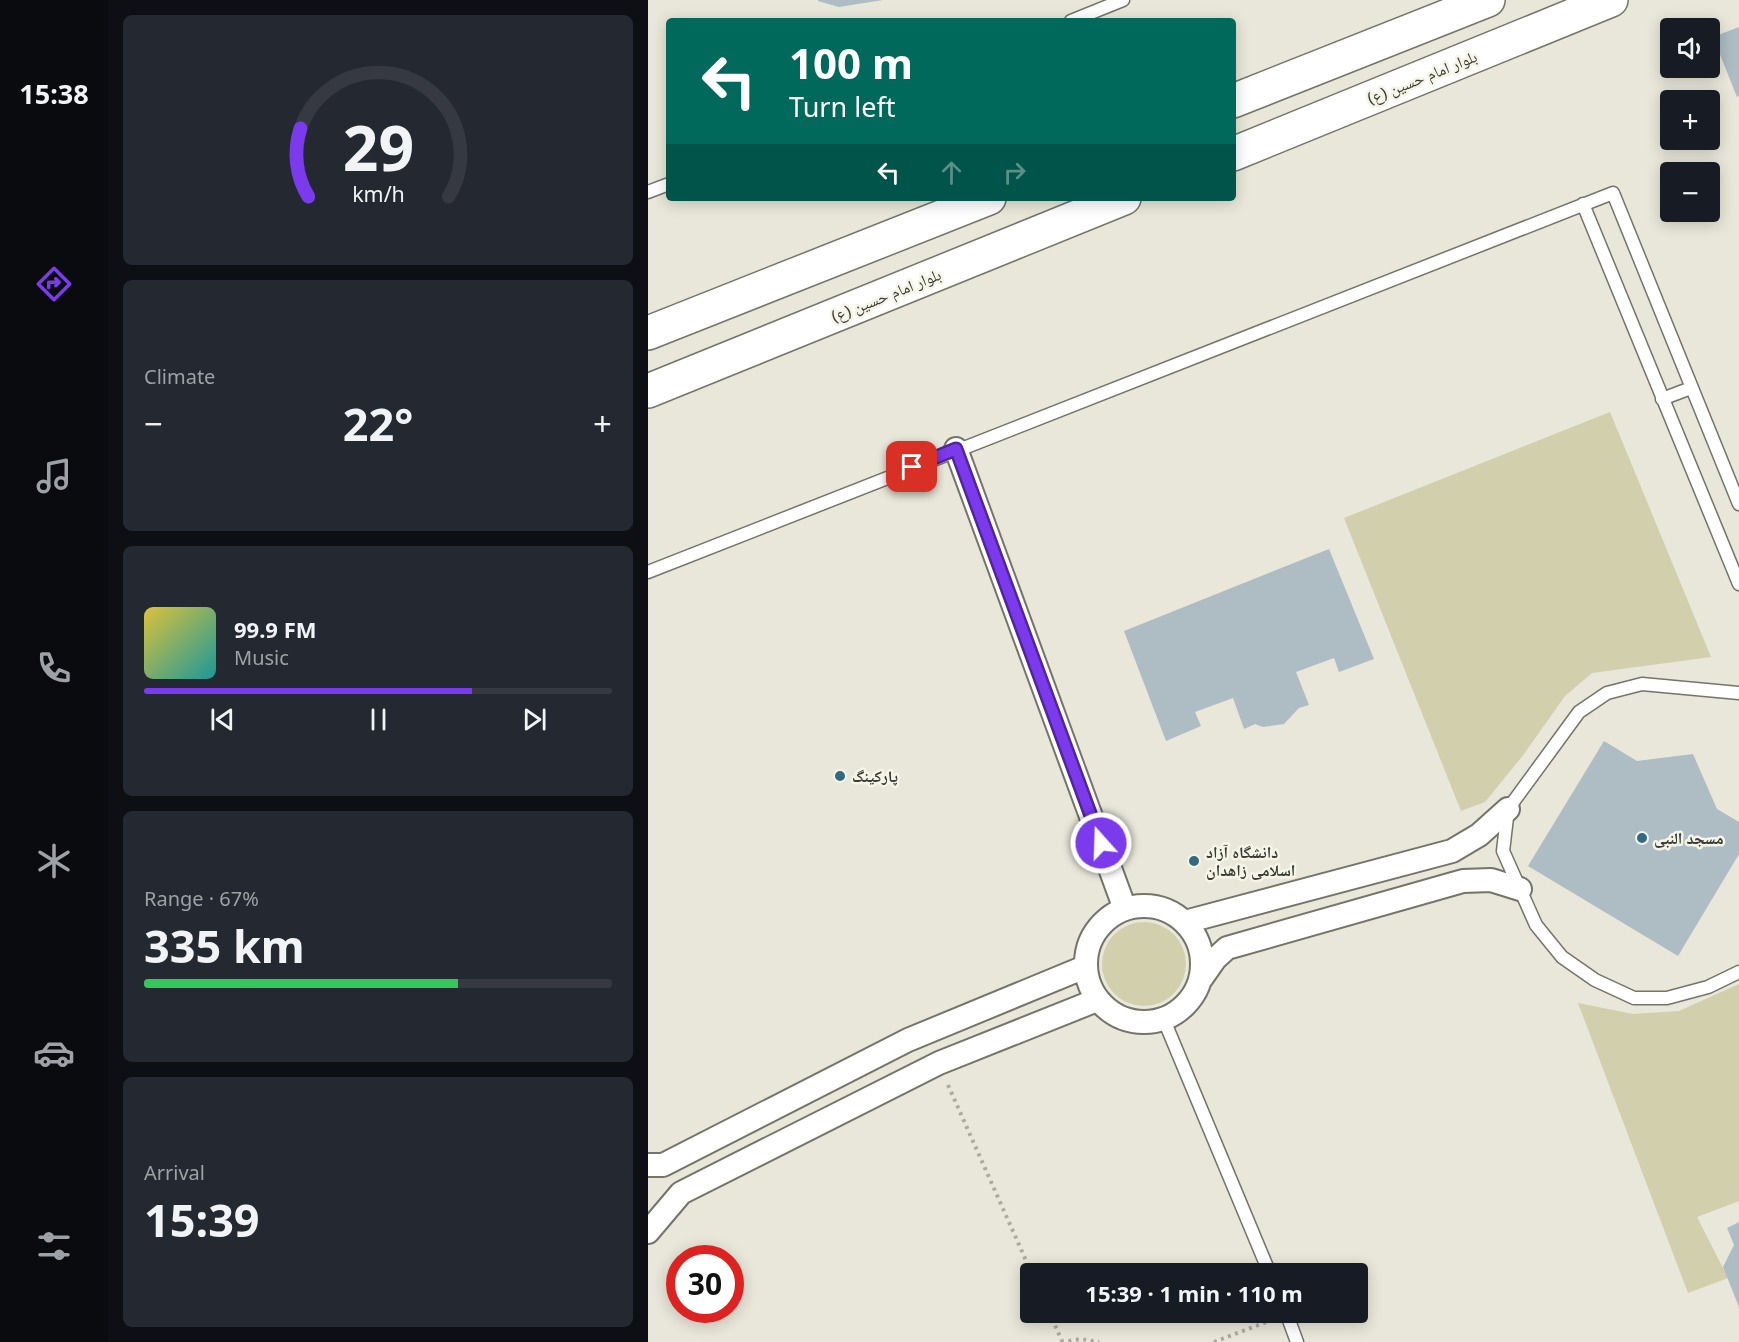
<!DOCTYPE html>
<html lang="en">
<head>
<meta charset="utf-8">
<style>
  body { margin:0; font-family:"Noto Sans","Noto Naskh Arabic",sans-serif; background:#242831; color:#f1f3f6; height:100vh; display:flex; flex-direction:column; font-size:22px; white-space:nowrap }
  * { box-sizing:border-box; margin:0 }
  p { font-size:20px; color:#9ea1a6 }
  .icon { flex:none; width:33px; height:33px; fill:none; stroke:currentColor; stroke-width:2; stroke-linecap:round; stroke-linejoin:round }
  .map { position:relative; flex:1; overflow:hidden }
  .sheet { display:flex; flex-direction:column; gap:15px; padding:15px; background:#0d0f14; width:540px }
  .sheet>* { flex:none }
  .hud { position:absolute; left:18px; top:18px; width:570px; height:183px; border-radius:6px; box-shadow:0 3px 15px #0003; background:#00695c; color:#fff; overflow:hidden }
  .buttons { position:absolute; left:1012px; top:18px; display:grid; gap:12px }
  .buttons a { display:grid; place-items:center; width:60px; height:60px; border-radius:6px; background:#171b24; box-shadow:0 3px 15px #0003; font-size:30px }
  .speed { position:absolute; left:18px; top:1245px; display:flex; gap:12px; font-size:30px; font-weight:700; text-align:center }
  .speed>* { display:grid; place-content:center; width:78px; height:78px; border-radius:50%; background:#171b24; box-shadow:0 3px 15px #0003; line-height:1 }
  .speed .limit { border:9px solid #d22; background:#fff; color:#111 }
  .pin { position:absolute; display:grid; place-items:center; width:51px; height:51px; color:#fff; margin:-26px; border-radius:12px; box-shadow:0 3px 9px #0006 }
  .me { position:absolute; width:66px; margin:-33px; rotate:340deg; stroke-linejoin:round; filter:drop-shadow(0 0 4px #0008) }
  .turn { display:flex; align-items:center; gap:21px; height:126px; padding:0 24px; font-size:27px }
  .turn .icon { width:78px; height:78px; stroke-width:2.5 }
  .turn b { display:block; font-size:42px; line-height:51px }
  .lanes { display:flex; align-items:center; height:57px; padding:0 24px; background:#0003; justify-content:center; gap:30px; direction:ltr }
  .lanes .off { opacity:.35 }
  .big { font-size:45px; font-weight:700; line-height:1.1 }
  .sheet .card { flex:1; display:flex; flex-direction:column; justify-content:center; gap:9px; min-width:0; padding:0 21px; border-radius:9px; background:#242831 }
  .sheet .dial { align-items:center; gap:0 }
  .dial svg { height:156px; overflow:visible; fill:none; stroke:#363941; stroke-width:7; stroke-linecap:round; text-anchor:middle }
  .dial text { fill:#f1f3f6; stroke:none }
  .song { display:flex; align-items:center; gap:18px }
  .cover { width:72px; height:72px; border-radius:9px; background:linear-gradient(135deg,hsl(50 70% 55%),hsl(180 70% 35%)) }
  .played { height:6px; border-radius:3px; background:linear-gradient(90deg,#7c3aed 70%,#363941 70%) }
  .keys { display:flex; justify-content:space-around; direction:ltr }
  .heat { display:flex; justify-content:space-between; align-items:center; font-size:33px; direction:ltr }
  .charge { height:9px; border-radius:4px; background:linear-gradient(90deg,#34c759 67%,#363941 0) }
  .trip { position:absolute; left:372px; top:1263px; width:348px; height:60px; border-radius:6px; background:#171b24; box-shadow:0 3px 15px #0003; font-weight:700; line-height:60px; text-align:center }
  main { display:flex; flex:1; min-height:0 }
  .tab-bar { display:flex; flex-direction:column; width:108px; justify-content:space-around; align-items:center; background:#090b0e; color:#9ea1a6 }
  .tab-bar .icon { width:42px; height:42px }
  .tab-bar .current { color:#7c3aed }
  .tab-bar b { font-size:27px; color:#f1f3f6 }
  .map>svg:first-child { display:block }
  .green { fill:#d1cfac }
  .building { fill:#aebcc3 }
  .lines { fill:none; stroke-linecap:round; stroke-linejoin:round }
  .lane-casing { stroke:#747468; stroke-width:15 }
  .street-casing { stroke:#747468; stroke-width:26 }
  .secondary-casing { stroke:#747468; stroke-width:36 }
  .path { stroke:#acaba0; stroke-width:4; stroke-dasharray:3 4.5; stroke-linecap:butt }
  .lane { stroke:#fff; stroke-width:12 }
  .street { stroke:#fff; stroke-width:22 }
  .secondary { stroke:#fff; stroke-width:33 }
  .route-casing { stroke:#51269a; stroke-width:15 }
  .route { stroke:#7c3aed; stroke-width:10 }
  .poi-dot { fill:#306b83; stroke:#f5f5e7; stroke-width:2 }
  .labels { text-anchor:middle; dominant-baseline:central; stroke-width:5; stroke-linejoin:round; paint-order:stroke }
  .street-label { font-size:16px; fill:#3b3b35; stroke:#f5f5e7 }
  .poi-label { font-size:16px; font-weight:bold; fill:#3b3b35; stroke:#f5f5e7; text-anchor:start }
</style>
</head>
<body>
<main>
<nav class="tab-bar">
<b>15:38</b>
<svg class="icon current" aria-label="directions" viewBox="0 0 24 24"><path d="M12 3l9 9-9 9-9-9zM9 14v-3h6M13 9l2 2-2 2"/></svg>
<svg class="icon" aria-label="music" viewBox="0 0 24 24"><path d="M9 18V5l10-2v13"/><circle cx="6" cy="18" r="3"/><circle cx="16" cy="16" r="3"/></svg>
<svg class="icon" aria-label="phone" viewBox="0 0 24 24"><path d="M5 4h4l2 5-3 2q2 4 5 5l2-3 5 2v4C11 20 4 13 5 4z"/></svg>
<svg class="icon" aria-label="climate" viewBox="0 0 24 24"><path d="M12 3v18M4 7l16 10M4 17L20 7"/></svg>
<svg class="icon" aria-label="car" viewBox="0 0 24 24"><path d="M5 17H2v-5l4-1 3-4h7l3 4 3 1v5h-3M9 17h6M6 11h13"/><circle cx="7" cy="17" r="2"/><circle cx="17" cy="17" r="2"/></svg>
<svg class="icon" aria-label="filters" viewBox="0 0 24 24"><path d="M4 7h16M4 17h16"/><circle cx="9" cy="7" r="2"/><circle cx="15" cy="17" r="2"/></svg>
</nav>
<section class="sheet">
<div class="card dial"><svg viewBox="0 0 100 80">
<path d="M14 69A42 42 0 1 1 86 69"/>
<path d="M14 69A42 42 0 0 1 10 34" stroke="#7c3aed"/>
<text x="50" y="56" font-size="32" font-weight="700">29</text>
<text x="50" y="72" font-size="11">km/h</text>
</svg></div>
<div class="card"><p>Climate</p>
<div class="heat"><a>−</a><b class="big">22°</b><a>+</a></div>
</div>
<div class="card">
<div class="song"><i class="cover"></i><div><b>99.9 FM</b><p>Music</p></div></div>
<div class="played"></div>
<div class="keys"><svg class="icon" aria-label="previous" viewBox="0 0 24 24"><path d="M18 5L8 12l10 7zM5 5v14"/></svg><svg class="icon" aria-label="pause" viewBox="0 0 24 24"><path d="M8 5v14M16 5v14"/></svg><svg class="icon" aria-label="next" viewBox="0 0 24 24"><path d="M6 5l10 7-10 7zM19 5v14"/></svg></div>
</div>
<div class="card"><p>Range · 67%</p><b class="big">335 km</b><div class="charge"></div></div>
<div class="card"><p>Arrival</p><b class="big">15:39</b></div>
</section>
<div class="map">
<svg width="1091" height="1342" viewBox="0 0 1091 1342">
  <rect width="100%" height="100%" fill="#e8e7d9"/>
  <path class="green" d="M 962,412 L 1063,657 L 944,673 L 917,696 L 876,754 L 837,802 L 813,811 L 696,518 Z
    M454 964a42 42 0 1 1 84 0a42 42 0 1 1-84 0Z
    M 1091,984 L 1091,1201 L 1049,1217 L 1080,1278 L 1040,1293 L 930,1003 L 985,1014 L 1031,1011 Z"/>
  <path class="building" d="M 235,0 L 191,7 L 170,1 L 170,0 Z
    M 1091,27 L 1091,96 L 1089,97 L 1065,37 Z
    M 681,549 L 726,659 L 691,672 L 686,658 L 648,672 L 661,705 L 651,708 L 636,724 L 615,727 L 607,724 L 596,729 L 585,698 L 547,712 L 553,726 L 518,741 L 476,631 Z
    M 956,741 L 989,761 L 1045,754 L 1069,809 L 1091,822 L 1091,854 L 1030,956 L 880,866 Z
    M 1091,1222 L 1091,1307 L 1075,1267 L 1086,1245 L 1079,1228 Z"/>
  <g class="lines">
    <defs>
      <path id="lane" d="M 423,21 L 475,0
        M 0,192 L 21,184
        M 935,204 L 1091,584
        M 1014,399 L 1043,388
        M 0,572 L 965,193 L 1091,504
        M 1091,693 L 994,684 L 959,693 L 931,712 L 860,809 L 855,851 L 888,925 L 914,957 L 947,980 L 986,998 L 1019,998 L 1060,987 L 1091,972
        M 516,1020 L 622,1274
        M 638,1312 L 649,1342"/>
      <path id="street" d="M 308,449 L 477,909
        M438 964a58 58 0 1 1 116 0a58 58 0 1 1-116 0Z
        M 537,922 L 804,851 L 831,835 L 860,809
        M 553,979 L 567,959 L 579,948 L 815,881 L 843,880 L 872,889
        M 0,1165 L 15,1165 L 260,1040 L 437,967
        M 0,1232 L 33,1193 L 291,1063 L 449,1000"/>
      <path id="secondary" d="M 585,101 L 840,0
        M 585,154 L 963,0
        M 0,333 L 341,198
        M 0,391 L 476,198"/>
    </defs>
    <use href="#lane" class="lane-casing"/>
    <use href="#street" class="street-casing"/>
    <use href="#secondary" class="secondary-casing"/>
    <path class="path" d="M 300,1085 L 384,1274
      M 401,1312 L 414,1341
      M 413,1342 L 433,1339 L 451,1342
      M 566,1342 L 621,1321"/>
    <use href="#lane" class="lane"/>
    <use href="#street" class="street"/>
    <use href="#secondary" class="secondary"/>
  </g>
  <g class="lines">
    <defs>
      <path id="route" d="M 264,467 L 308,449 L 453,843"/>
    </defs>
    <use href="#route" class="route-casing"/>
    <use href="#route" class="route"/>
  </g>
  <g class="poi-dot">
    <circle cx="192" cy="776" r="6"/>
    <circle cx="994" cy="838" r="6"/>
    <circle cx="546" cy="861" r="6"/>
  </g>
  <g class="labels">
    <g class="street-label">
      <text transform="translate(774 77) rotate(-22)">بلوار امام حسین (ع)</text>
      <text transform="translate(238 295) rotate(-22)">بلوار امام حسین (ع)</text>
    </g>
    <g class="poi-label">
      <text x="204" y="776">پارکینگ</text>
      <text x="1006" y="838">مسجد النبی</text>
      <text x="558" y="852">دانشگاه آزاد<tspan x="558" dy="18">اسلامی زاهدان</tspan></text>
    </g>
  </g>
</svg>
<div class="buttons">
<a><svg class="icon" aria-label="sound" viewBox="0 0 24 24"><path d="M4 9h4l5-4v14l-5-4H4zM17 9q2 3 0 6"/></svg></a>
<a>+</a>
<a>−</a>
</div>
<div class="speed"><div class="limit">30</div></div>
<div class="pin" style="left:264px;top:467px;background:#d93025"><svg class="icon" aria-label="arrive" viewBox="0 0 24 24"><path d="M6 21V4h12l-3 4 3 4H6"/></svg></div>
<svg class="me" style="left:453px;top:843px" viewBox="-20 -20 40 40"><circle r="17" fill="#7c3aed" stroke="#fff" stroke-width="3"/><path d="M0-11L8 9 0 5-8 9z" fill="#fff"/></svg>
<div class="trip">15:39 · 1 min · 110 m</div>
<div class="hud">
<div class="turn"><svg class="icon" aria-label="left" viewBox="0 0 24 24"><path d="M17 20v-9H6M10 6l-5 5 5 5"/></svg><div><b>100 m</b>Turn left</div></div>
<div class="lanes"><svg class="icon" aria-label="left" viewBox="0 0 24 24"><path d="M17 20v-9H6M10 6l-5 5 5 5"/></svg><svg class="icon off" aria-label="ahead" viewBox="0 0 24 24"><path d="M12 20V5M6 11l6-6 6 6"/></svg><svg class="icon off" aria-label="right" viewBox="0 0 24 24"><path d="M7 20v-9h11M14 6l5 5-5 5"/></svg></div>
</div>
</div>
</main>
</body>
</html>
